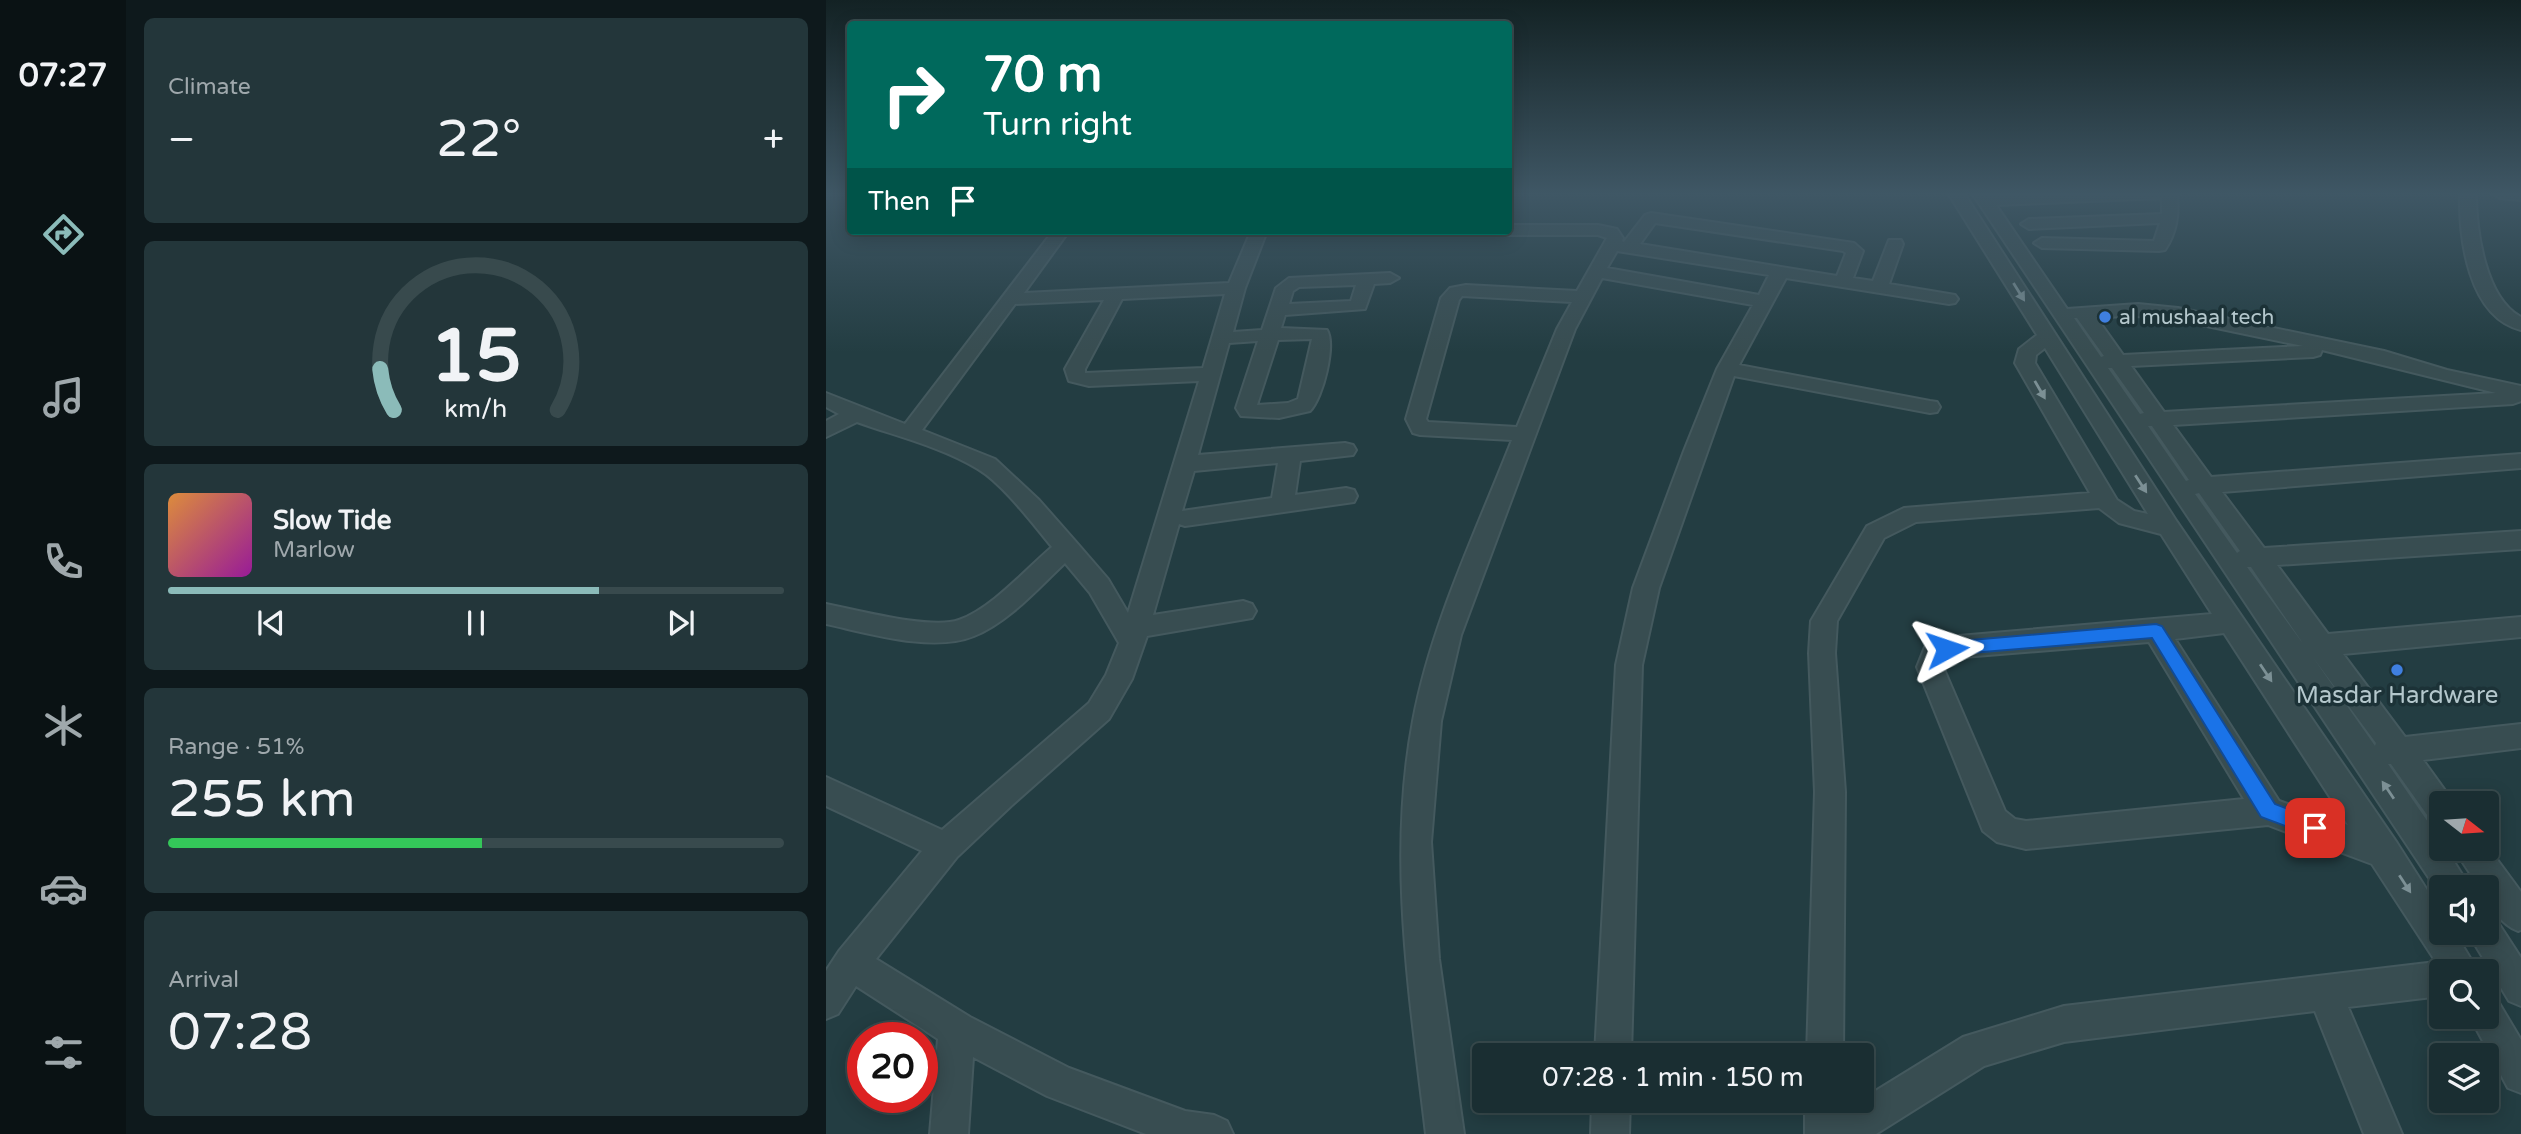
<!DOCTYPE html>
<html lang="en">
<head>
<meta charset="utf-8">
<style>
  body { margin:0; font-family:"Varela Round",sans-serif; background:#23363a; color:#f1f3f6; height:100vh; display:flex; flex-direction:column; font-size:26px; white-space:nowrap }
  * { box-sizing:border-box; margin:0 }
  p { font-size:23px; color:#9fa8ac }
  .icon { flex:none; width:38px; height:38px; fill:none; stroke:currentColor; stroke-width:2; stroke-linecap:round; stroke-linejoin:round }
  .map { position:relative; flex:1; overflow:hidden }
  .drawer { display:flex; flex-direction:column; gap:18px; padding:18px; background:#0e191c; width:700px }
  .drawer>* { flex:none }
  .hud { position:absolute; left:21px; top:21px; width:665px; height:214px; border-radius:7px; box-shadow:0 4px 18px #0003,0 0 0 2px #384a4d; background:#00695c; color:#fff; overflow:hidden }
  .needle { width:46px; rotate:107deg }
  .buttons { position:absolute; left:1603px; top:791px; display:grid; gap:14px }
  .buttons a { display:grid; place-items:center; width:70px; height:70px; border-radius:7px; background:#1a2e32; box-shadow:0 4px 18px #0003,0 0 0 2px #384a4d; font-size:35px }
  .speed { position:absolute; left:21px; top:1022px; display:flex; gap:14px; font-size:35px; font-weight:700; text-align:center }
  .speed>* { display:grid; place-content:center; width:91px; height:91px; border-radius:50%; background:#1a2e32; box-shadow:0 4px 18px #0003,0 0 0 2px #384a4d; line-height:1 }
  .speed .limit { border:10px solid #d22; background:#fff; color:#111 }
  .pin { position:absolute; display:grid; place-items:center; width:60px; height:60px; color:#fff; margin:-30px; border-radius:14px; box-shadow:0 4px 10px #0006 }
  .me { position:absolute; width:77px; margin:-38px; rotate:85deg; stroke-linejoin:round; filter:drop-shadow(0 0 5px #0008) }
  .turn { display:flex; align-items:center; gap:24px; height:147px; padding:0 21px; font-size:32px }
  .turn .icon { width:91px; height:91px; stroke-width:2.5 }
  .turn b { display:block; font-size:49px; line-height:60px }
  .then { display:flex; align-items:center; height:66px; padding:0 21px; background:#0003; gap:14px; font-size:26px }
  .big { font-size:52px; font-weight:600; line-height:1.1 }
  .drawer .card { flex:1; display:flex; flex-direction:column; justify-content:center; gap:10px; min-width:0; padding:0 24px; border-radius:10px; background:#23363a }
  .drawer .dial { align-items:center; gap:0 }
  .dial svg { height:182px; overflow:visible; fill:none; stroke:#384a4d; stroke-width:7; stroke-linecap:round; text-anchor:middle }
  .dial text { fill:#f1f3f6; stroke:none }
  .song { display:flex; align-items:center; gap:21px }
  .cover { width:84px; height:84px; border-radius:10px; background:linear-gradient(135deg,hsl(30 70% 55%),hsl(300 70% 35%)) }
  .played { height:7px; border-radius:4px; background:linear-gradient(90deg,#8bbbb9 70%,#384a4d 70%) }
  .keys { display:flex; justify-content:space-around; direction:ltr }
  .heat { display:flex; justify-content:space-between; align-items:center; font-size:38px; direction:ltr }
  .charge { height:10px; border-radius:5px; background:linear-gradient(90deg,#34c759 51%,#384a4d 0) }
  .trip { position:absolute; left:646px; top:1043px; width:402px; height:70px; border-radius:7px; background:#1a2e32; box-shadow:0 4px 18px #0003,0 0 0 2px #384a4d; font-weight:600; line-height:70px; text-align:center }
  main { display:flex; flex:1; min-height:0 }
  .dock { display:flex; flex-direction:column; width:126px; justify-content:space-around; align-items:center; background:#0a1214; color:#9fa8ac }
  .dock .icon { width:49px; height:49px }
  .dock .on { color:#8bbbb9 }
  .dock b { font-size:32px; color:#f1f3f6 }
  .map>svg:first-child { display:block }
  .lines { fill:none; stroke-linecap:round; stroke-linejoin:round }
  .minor-casing { stroke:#44595e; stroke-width:4 }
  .minor { fill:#384d51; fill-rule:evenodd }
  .oneway { fill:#7c9095 }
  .route { fill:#1a73e8; stroke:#114b97; stroke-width:2 }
  .shop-dot { fill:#3f7fe0; stroke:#1c3237; stroke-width:2.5 }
  .labels { text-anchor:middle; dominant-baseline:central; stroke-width:7; stroke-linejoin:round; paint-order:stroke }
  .far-poi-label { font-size:21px; fill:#b4c7cc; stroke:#1c3237; text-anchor:start }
  .poi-label { font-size:24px; fill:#b4c7cc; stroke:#1c3237 }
</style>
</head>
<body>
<main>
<nav class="dock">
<b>07:27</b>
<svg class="icon on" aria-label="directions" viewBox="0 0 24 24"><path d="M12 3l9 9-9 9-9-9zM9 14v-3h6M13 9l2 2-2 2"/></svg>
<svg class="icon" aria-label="music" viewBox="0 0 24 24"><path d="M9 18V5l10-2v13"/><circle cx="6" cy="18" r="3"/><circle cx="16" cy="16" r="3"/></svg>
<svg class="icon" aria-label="phone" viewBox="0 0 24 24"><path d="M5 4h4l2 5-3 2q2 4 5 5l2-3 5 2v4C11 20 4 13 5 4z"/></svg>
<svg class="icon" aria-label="climate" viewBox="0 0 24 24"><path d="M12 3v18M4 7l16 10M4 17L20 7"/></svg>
<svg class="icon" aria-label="car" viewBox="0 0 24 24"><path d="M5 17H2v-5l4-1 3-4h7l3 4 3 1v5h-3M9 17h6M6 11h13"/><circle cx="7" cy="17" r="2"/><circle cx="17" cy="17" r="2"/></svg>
<svg class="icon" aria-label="filters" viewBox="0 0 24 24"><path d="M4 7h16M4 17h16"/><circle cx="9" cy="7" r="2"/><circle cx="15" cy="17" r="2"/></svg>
</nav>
<section class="drawer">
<div class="card"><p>Climate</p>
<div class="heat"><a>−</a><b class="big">22°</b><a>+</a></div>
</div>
<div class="card dial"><svg viewBox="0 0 100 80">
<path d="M14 69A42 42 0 1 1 86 69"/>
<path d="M14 69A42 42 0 0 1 8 51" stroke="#8bbbb9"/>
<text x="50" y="56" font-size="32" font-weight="700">15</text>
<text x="50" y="72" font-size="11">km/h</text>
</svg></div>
<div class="card">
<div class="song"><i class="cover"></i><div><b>Slow Tide</b><p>Marlow</p></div></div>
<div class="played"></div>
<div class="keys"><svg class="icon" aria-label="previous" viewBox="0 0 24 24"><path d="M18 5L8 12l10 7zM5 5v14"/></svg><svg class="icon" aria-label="pause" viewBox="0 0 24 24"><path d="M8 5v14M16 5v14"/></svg><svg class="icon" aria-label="next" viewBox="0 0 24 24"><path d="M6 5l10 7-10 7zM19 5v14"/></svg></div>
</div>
<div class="card"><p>Range · 51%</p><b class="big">255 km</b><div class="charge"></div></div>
<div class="card"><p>Arrival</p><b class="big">07:28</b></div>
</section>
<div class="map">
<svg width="1695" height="1134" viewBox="0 0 1695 1134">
  <rect width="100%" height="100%" fill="#233d42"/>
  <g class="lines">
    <defs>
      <path id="minor" d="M 1122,193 L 1138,193 L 1351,522 L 1571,843 L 1615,912 L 1615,933 L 1629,933 L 1652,971 L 1615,971 L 1615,996 L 1522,1007 L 1576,1134 L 1538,1134 L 1489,1011 L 1238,1042 L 1158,1066 L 1050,1134 L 979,1134 L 979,1101 L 1017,1101 L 1017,1111 L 1137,1037 L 1238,1006 L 1610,962 L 1546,864 L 1442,825 L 1200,849 L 1171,842 L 1157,831 L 1091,667 L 1099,647 L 1121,637 L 1386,614 L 1335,534 L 1293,523 L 1273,508 L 1090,522 L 1058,538 L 1011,621 L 1009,653 L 1019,792 L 1017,1055 L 981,1055 L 989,792 L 983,653 L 985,621 L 1041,526 L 1078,508 L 1264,493 L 1189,363 L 1193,349 L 1211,335 ZM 1219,348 L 1322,514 L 1308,511 L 1291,500 L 1209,363 L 1210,355 ZM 1398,633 L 1522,825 L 1453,801 L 1349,639 ZM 1323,642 L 1418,799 L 1200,821 L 1189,819 L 1179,811 L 1117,667 L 1119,662 L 1125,658 Z
        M 1146,193 L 1162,193 L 1164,196 L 1351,193 C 1353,214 1351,232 1339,250 L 1333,251 L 1216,248 L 1208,243 L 1216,238 L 1328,241 L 1334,223 L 1203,229 L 1195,224 L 1203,219 L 1336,214 L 1336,198 L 1170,205 L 1241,309 L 1312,304 L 1352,308 L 1558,351 L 1621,370 L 1695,386 L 1695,401 L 1687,404 L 1347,425 L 1385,477 L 1695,454 L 1695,468 L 1396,492 L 1438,548 L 1695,531 L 1695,549 L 1451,565 L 1502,634 L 1695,617 L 1695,637 L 1517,654 L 1579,737 L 1695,724 L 1695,748 L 1597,760 L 1628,803 L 1615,803 L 1615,823 L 1604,819 L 1565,764 L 1562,764 L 1615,841 L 1615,849 L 1620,849 L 1644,887 L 1615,887 L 1615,896 ZM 1312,316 L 1352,320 L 1477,346 L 1297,355 L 1270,317 ZM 1248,318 L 1251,318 L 1278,356 L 1275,357 ZM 1496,350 L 1670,393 L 1338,412 L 1305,366 L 1487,357 L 1494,355 ZM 1282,368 L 1286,368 L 1318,413 L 1314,414 ZM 1322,426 L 1326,426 L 1363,480 L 1360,481 ZM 1373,493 L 1414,551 L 1411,553 L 1369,494 ZM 1421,567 L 1425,567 L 1476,642 L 1475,641 ZM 1486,656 L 1550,743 L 1549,746 Z
        M 1634,193 L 1650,193 C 1650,230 1659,298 1695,317 L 1695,330 C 1642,317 1633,238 1634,193 Z
        M 1666,193 L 1695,193 L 1695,200 L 1674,198 Z
        M 825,213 L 1028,243 L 1037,251 L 1027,278 L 1047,281 L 1063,240 L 1075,240 L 1077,244 L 1063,284 L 1129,295 L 1132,299 L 1129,303 L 1123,304 L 960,278 L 913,365 L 1104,401 L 1111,402 L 1114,407 L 1111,412 L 1104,413 L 908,376 L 833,588 L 816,665 L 805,1055 L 769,1055 L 790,665 L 807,588 L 858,451 L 891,369 L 927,305 L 776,278 L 749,329 L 635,635 L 615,721 L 605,842 L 613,959 L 638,1134 L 600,1134 C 584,997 561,858 587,721 C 605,624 650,532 686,440 L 594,435 L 587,433 L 580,419 L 615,298 L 624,288 L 640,285 L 751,291 L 781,238 L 772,235 L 682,235 L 674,231 L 682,231 L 682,225 L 772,225 L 791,229 L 797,238 L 796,241 L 798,242 L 819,215 ZM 829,223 L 1017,251 L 1020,253 L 1011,276 L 814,244 ZM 791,251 L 943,275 L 933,295 L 781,268 ZM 636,296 L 746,302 L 731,329 L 691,427 L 602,422 L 600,419 L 633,300 Z
        M 227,231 L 243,231 L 198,293 L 403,283 L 425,231 L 441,231 L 419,288 L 407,332 L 436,330 L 450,288 L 463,278 L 564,273 L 573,278 L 564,283 L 548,284 L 539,309 L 459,315 L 455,328 L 501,330 C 510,345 497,398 484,411 L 453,418 L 415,416 L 410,408 L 432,341 L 403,343 L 372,455 L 519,443 L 527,445 L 530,450 L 527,455 L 474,461 L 469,495 L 520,488 L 528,490 L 531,496 L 528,502 L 359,526 L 353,524 L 327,615 L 417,601 L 426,604 L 430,611 L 426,618 L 321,636 L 306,679 L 283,719 L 185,806 L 131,857 L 50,959 L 144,1017 L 243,1068 L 359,1111 L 388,1115 L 401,1121 L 407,1134 L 320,1134 L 221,1096 L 147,1057 L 142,1134 L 104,1134 L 112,1039 L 30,986 L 12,1014 L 0,1019 L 0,971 L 13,951 L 96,851 L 0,806 L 0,777 L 116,830 L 263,703 L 280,675 L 293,643 L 264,593 L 239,563 C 212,588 183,622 148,636 C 107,653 42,633 0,624 L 0,604 C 31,610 105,630 133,620 C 165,609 200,569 226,547 C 207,524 177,484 152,469 C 116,447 70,436 31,422 L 0,437 L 0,421 L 13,414 L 0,407 L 0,393 L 79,424 ZM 530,285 L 525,301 L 463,304 L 467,291 L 473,287 ZM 399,294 L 377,368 L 259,373 L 259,369 L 296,299 ZM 278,300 L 239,369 L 243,381 L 263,386 L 373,381 L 302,613 L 282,579 L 250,542 L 213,500 L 169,459 L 96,430 L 189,304 ZM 486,339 L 472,399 L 462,403 L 431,405 L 452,340 ZM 452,463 L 446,498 L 356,511 L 368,471 Z
        M 1661,846 L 1695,892 L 1695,930 L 1692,931 C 1675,924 1661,906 1661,887 L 1653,887 L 1628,849 L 1661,849 Z
        M 1661,917 L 1671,921 L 1695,958 L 1695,1006 L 1683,1001 L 1642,933 L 1661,933 Z
        M 1661,998 L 1673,1003 L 1695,1040 L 1695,1093 L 1682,1088 L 1644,1017 L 1661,1017 Z
        M 766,1101 L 804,1101 L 803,1134 L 765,1134 Z"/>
    </defs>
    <use href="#minor" class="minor-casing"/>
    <use href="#minor" class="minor"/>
  </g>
  <defs><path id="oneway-solid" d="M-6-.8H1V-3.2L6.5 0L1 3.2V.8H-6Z" transform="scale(1.75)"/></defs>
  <g class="oneway">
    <use href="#oneway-solid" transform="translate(1193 292) rotate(58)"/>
    <use href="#oneway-solid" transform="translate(1214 390) rotate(60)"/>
    <use href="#oneway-solid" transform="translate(1315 484) rotate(57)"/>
    <use href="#oneway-solid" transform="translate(1440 673) rotate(56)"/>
    <use href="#oneway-solid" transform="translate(1562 790) rotate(-124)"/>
    <use href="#oneway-solid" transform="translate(1579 884) rotate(57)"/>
  </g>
  <linearGradient id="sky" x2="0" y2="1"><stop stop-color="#132224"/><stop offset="0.55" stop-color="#3f5765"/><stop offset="1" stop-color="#3f5765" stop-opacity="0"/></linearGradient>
  <rect width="1695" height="352" fill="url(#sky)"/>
  <path class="route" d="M 1330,624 L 1336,626 L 1449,804 L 1496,822 L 1499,828 L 1496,835 L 1489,837 L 1435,817 L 1326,638 L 1121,655 L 1115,653 L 1113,649 L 1115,644 L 1121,642 Z"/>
  <g class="shop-dot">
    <circle cx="1279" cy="317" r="7"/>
    <circle cx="1571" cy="670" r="7"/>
  </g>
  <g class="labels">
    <g class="far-poi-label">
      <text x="1293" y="317">al mushaal tech</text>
    </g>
    <g class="poi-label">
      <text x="1571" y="695">Masdar Hardware</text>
    </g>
  </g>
</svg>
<div class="buttons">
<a><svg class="needle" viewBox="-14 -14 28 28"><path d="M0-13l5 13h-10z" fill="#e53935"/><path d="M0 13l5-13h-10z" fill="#9fa8ac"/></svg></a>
<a><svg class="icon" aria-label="sound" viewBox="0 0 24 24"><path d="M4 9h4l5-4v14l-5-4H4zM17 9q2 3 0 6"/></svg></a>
<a><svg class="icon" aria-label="search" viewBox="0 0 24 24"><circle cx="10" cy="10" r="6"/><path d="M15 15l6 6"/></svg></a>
<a><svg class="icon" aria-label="layers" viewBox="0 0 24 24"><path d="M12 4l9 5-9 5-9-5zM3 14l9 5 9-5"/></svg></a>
</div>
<div class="speed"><div class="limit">20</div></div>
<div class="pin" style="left:1489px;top:828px;background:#d93025"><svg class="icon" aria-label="arrive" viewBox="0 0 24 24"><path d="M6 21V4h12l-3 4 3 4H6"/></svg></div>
<svg class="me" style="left:1121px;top:649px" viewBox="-20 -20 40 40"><path d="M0-17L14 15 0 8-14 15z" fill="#1a73e8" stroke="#fff" stroke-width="4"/></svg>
<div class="trip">07:28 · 1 min · 150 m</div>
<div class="hud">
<div class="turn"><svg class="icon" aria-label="right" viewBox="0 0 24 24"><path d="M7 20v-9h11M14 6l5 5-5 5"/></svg><div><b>70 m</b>Turn right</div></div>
<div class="then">Then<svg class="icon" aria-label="arrive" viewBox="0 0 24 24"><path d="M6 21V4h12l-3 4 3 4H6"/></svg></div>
</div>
</div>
</main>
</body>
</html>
